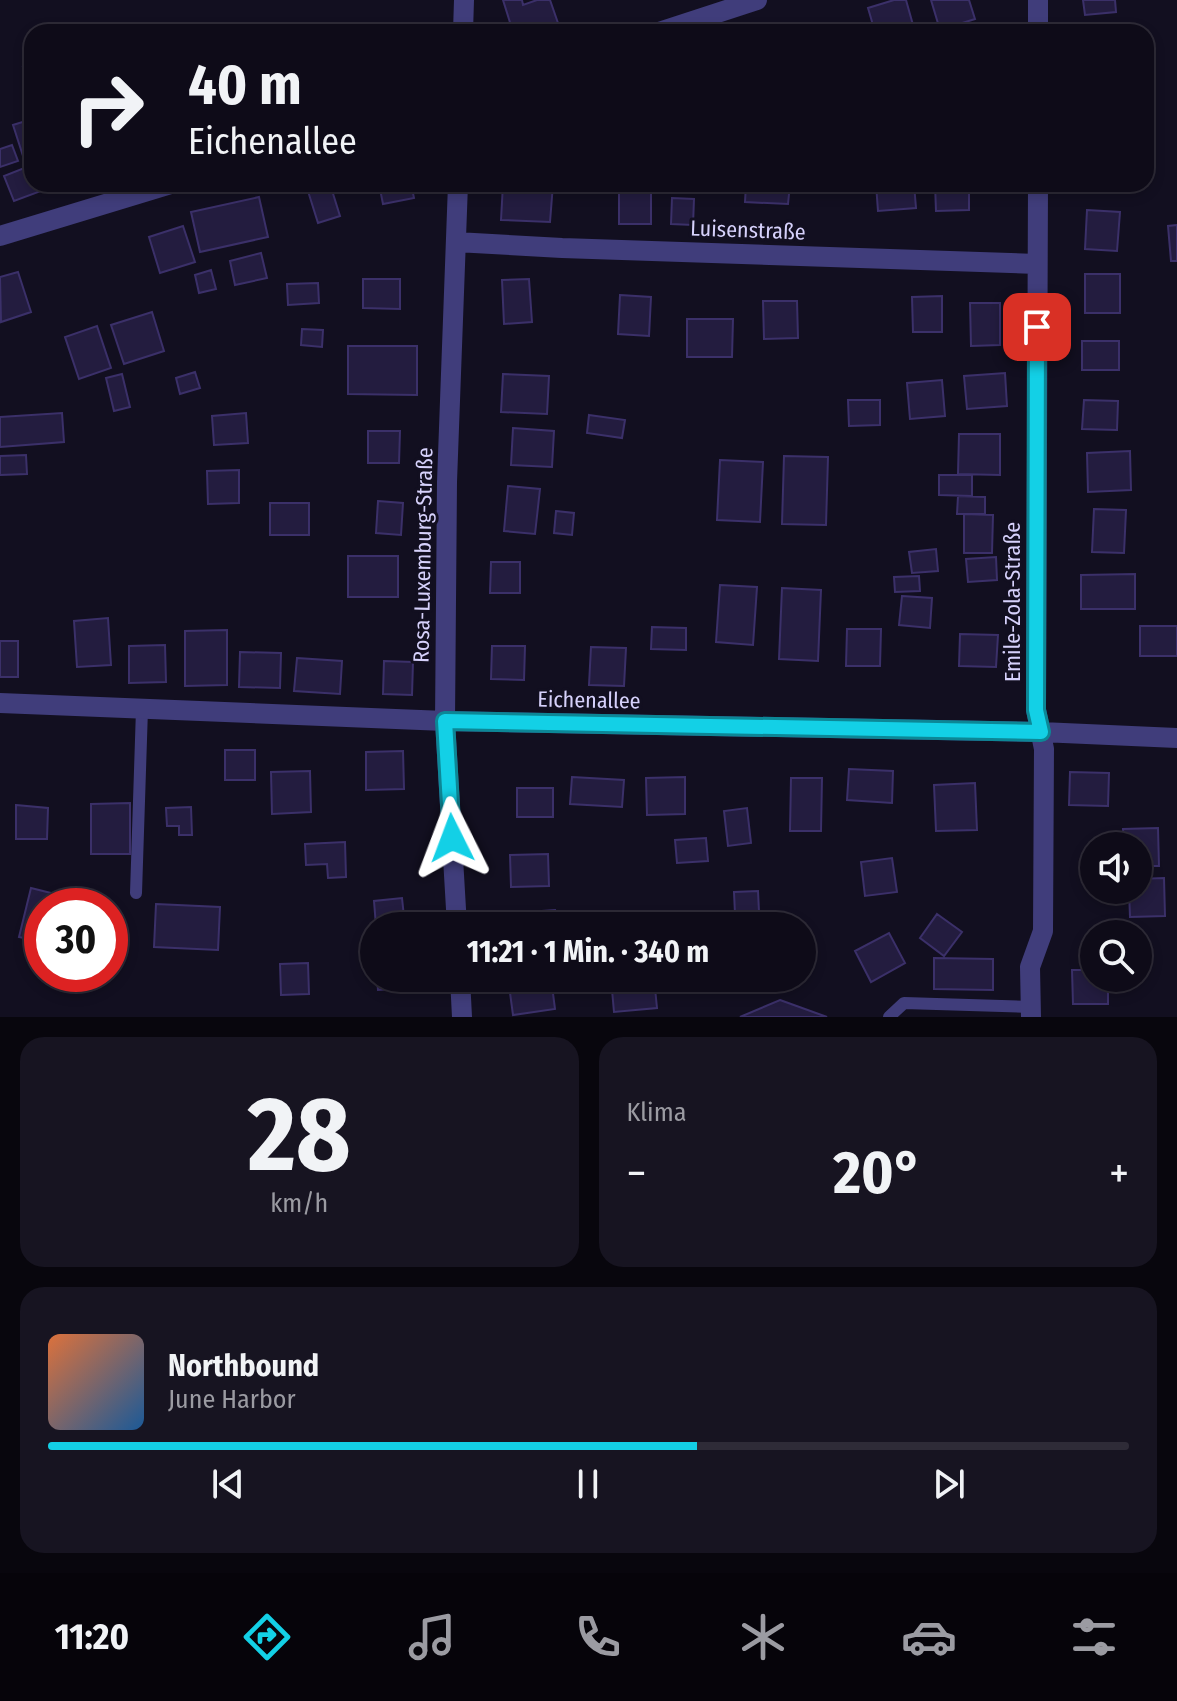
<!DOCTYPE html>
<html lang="de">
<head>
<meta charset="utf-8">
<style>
  body { margin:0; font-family:"Fira Sans Condensed",sans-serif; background:#171421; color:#f1f3f6; height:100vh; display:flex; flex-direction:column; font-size:30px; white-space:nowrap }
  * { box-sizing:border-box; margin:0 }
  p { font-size:26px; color:#9b9ba2 }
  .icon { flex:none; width:44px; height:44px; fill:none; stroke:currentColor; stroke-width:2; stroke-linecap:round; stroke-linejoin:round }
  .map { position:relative; height:1017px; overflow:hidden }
  .side { display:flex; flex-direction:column; gap:20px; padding:20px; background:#08060d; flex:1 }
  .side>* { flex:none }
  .banner { position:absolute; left:24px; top:24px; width:1130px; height:168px; border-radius:24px; box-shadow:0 4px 12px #0003,0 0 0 2px #2e2b37; background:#0e0b18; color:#f1f3f6; overflow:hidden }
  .controls { position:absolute; left:1080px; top:832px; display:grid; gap:16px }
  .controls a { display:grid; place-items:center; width:72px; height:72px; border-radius:50%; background:#0e0b18; box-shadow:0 4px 12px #0003,0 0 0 2px #2e2b37; font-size:40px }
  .speed { position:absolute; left:24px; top:888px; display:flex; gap:16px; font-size:40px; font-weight:700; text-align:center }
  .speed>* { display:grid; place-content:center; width:104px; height:104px; border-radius:50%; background:#0e0b18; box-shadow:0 4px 12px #0003,0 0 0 2px #2e2b37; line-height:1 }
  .speed .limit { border:12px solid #d22; background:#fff; color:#111 }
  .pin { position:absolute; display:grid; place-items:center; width:68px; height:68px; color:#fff; margin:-34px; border-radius:16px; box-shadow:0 4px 12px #0006 }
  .me { position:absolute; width:88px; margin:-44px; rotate:357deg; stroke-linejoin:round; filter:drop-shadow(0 0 6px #0008) }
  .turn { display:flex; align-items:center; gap:28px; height:168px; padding:0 32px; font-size:36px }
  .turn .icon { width:104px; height:104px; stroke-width:2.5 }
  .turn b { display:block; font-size:56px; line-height:68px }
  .big { font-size:60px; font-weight:700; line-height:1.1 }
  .side .widget { flex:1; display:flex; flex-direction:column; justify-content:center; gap:12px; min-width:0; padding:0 28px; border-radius:24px; background:#171421 }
  .side .dial { align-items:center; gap:0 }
  .dial b { font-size:104px; line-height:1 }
  .song { display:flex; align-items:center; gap:24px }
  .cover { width:96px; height:96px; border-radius:12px; background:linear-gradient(135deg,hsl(20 70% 55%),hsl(210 70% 35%)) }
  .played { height:8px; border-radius:4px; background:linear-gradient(90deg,#13d0e6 60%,#2e2b37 60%) }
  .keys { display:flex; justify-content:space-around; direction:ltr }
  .heat { display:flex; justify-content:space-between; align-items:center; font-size:44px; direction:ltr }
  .side .tiles { flex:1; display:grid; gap:20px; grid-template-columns:1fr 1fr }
  .widget:last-child { grid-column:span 2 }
  .trip { position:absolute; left:360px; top:912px; width:456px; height:80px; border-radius:40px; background:#0e0b18; box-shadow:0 4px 12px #0003,0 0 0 2px #2e2b37; font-weight:700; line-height:80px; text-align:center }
  .tabs { display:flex; height:128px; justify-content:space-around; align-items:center; background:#06040a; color:#9b9ba2 }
  .tabs .icon { width:56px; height:56px }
  .tabs .active { color:#13d0e6 }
  .tabs b { font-size:36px; color:#f1f3f6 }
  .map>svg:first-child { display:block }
  .building { fill:#231c3f; stroke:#3b3069; stroke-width:2 }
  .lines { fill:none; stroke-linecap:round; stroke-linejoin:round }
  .lane { stroke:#403d7b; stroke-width:12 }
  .street { stroke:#403d7b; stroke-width:20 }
  .route-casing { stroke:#0c8796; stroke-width:20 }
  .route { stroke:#13d0e6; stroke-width:14 }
  .labels { text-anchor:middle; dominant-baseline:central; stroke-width:6; stroke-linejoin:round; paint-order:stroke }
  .street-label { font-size:22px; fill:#d6d1fb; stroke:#120f20 }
</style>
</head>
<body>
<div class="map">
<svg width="1177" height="1017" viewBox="0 0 1177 1017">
  <rect width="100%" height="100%" fill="#120f20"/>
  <path class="building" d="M 503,0 L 522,0 L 523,5 L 537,0 L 550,0 L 558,23 L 530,32 L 513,32 Z
    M 894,0 L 906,0 L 915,32 L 875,32 L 868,8 Z
    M 931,0 L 969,0 L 975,19 L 940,30 Z
    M 1083,0 L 1115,0 L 1116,12 L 1085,15 Z
    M 422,24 L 424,32 L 386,32 Z
    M 32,62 L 32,84 L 23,67 Z
    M 32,119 L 32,157 L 24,159 L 13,125 Z
    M 12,145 L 18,161 L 0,167 L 0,149 Z
    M 32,165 L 32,184 L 39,184 L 41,191 L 14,201 L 4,176 Z
    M 320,184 L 330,184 L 340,216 L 318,223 L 307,188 Z
    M 379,184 L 411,184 L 414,198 L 383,204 Z
    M 503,184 L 553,184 L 550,222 L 501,220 Z
    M 746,184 L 790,184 L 788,204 L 745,202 Z
    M 876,184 L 914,184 L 916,208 L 878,211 Z
    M 935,184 L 969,184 L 969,210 L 936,211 Z
    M 1079,184 L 1120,184 L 1120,192 L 1079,192 Z
    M 619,188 L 651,188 L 651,224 L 619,224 Z
    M 259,197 L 268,237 L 200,252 L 191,212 Z
    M 672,198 L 694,199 L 693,225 L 671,224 Z
    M 1087,210 L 1120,212 L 1117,251 L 1085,249 Z
    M 1177,225 L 1177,261 L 1171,261 L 1168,226 Z
    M 183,226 L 195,262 L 160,273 L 149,237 Z
    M 261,253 L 267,278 L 235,285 L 230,261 Z
    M 211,270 L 216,289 L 199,293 L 195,275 Z
    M 18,272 L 31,312 L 1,322 L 0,277 Z
    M 1085,274 L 1120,274 L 1120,313 L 1085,313 Z
    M 363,279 L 400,279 L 400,309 L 363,308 Z
    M 529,279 L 532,322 L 504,324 L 502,280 Z
    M 318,283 L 319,303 L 288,305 L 287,284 Z
    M 620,295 L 651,297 L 649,336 L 618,334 Z
    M 942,296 L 942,332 L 913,332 L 912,297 Z
    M 763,301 L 797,301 L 798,338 L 764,339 Z
    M 970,303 L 1000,303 L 1000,345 L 971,346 Z
    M 152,312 L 164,351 L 124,364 L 111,325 Z
    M 687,319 L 733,319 L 732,357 L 687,357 Z
    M 97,326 L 111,368 L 79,379 L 65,337 Z
    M 302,329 L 323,330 L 322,347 L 301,345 Z
    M 1082,341 L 1119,341 L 1119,370 L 1082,370 Z
    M 348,346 L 417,346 L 417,395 L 348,394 Z
    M 195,372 L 200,388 L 180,394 L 176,378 Z
    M 1005,373 L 1007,406 L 967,409 L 964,376 Z
    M 122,374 L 130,407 L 114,411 L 106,378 Z
    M 503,374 L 549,376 L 547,414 L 501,412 Z
    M 942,380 L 945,416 L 910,419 L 907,383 Z
    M 848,400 L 880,400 L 880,425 L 849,426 Z
    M 1084,400 L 1118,401 L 1117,430 L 1082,429 Z
    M 62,413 L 64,442 L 0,447 L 0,417 Z
    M 246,413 L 248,443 L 214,445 L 212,416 Z
    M 589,415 L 625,420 L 622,438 L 587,433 Z
    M 513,428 L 554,431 L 552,467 L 511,465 Z
    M 368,431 L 400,431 L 399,463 L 368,463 Z
    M 959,434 L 1000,434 L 1000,475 L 958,474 Z
    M 1130,451 L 1131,490 L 1088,492 L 1087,453 Z
    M 26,455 L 27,474 L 0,475 L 0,456 Z
    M 784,456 L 828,457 L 826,525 L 782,524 Z
    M 720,460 L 763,462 L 760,522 L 717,520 Z
    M 239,470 L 239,503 L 208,504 L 207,471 Z
    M 939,475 L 972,475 L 972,496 L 939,495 Z
    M 508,486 L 540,489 L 535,534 L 504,531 Z
    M 958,496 L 985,497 L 985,514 L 957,514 Z
    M 378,501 L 403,503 L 401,535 L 376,533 Z
    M 270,503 L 309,503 L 309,535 L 270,535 Z
    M 1094,509 L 1126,510 L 1124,553 L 1092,552 Z
    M 556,511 L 574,513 L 572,535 L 554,533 Z
    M 964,514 L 993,515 L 992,553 L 964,553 Z
    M 936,549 L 938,571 L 912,573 L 909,552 Z
    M 348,556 L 398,556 L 398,597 L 348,597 Z
    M 996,557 L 997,580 L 968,582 L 966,559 Z
    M 491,562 L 520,562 L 520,593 L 490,593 Z
    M 1135,574 L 1135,609 L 1081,609 L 1081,575 Z
    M 919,576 L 920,591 L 895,592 L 894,577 Z
    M 720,585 L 757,587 L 753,645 L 716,642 Z
    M 782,588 L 821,590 L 818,661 L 779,659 Z
    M 902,596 L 932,598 L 930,628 L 899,625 Z
    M 108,618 L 111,665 L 77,667 L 74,621 Z
    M 1140,626 L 1177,626 L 1177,656 L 1140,656 Z
    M 652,627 L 686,628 L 686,650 L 651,649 Z
    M 847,629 L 881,629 L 880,666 L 846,666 Z
    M 227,630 L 227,685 L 185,686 L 185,631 Z
    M 960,634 L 998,635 L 996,667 L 959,666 Z
    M 0,641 L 18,641 L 18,677 L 0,677 Z
    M 165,645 L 166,682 L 129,683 L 129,646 Z
    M 492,646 L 525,646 L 524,680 L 491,679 Z
    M 591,647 L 626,648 L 624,686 L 589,685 Z
    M 240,652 L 281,653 L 280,688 L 239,687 Z
    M 297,658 L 342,661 L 340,694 L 294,691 Z
    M 384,661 L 413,662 L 412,695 L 383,694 Z
    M 225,750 L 255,750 L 255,780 L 225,780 Z
    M 403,751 L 404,789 L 366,790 L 366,752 Z
    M 849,769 L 893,771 L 892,803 L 847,800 Z
    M 310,771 L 311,812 L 272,814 L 271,772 Z
    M 1070,772 L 1109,773 L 1108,806 L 1069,805 Z
    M 572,777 L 624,780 L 622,807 L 570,804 Z
    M 685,777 L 685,814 L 647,815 L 646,778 Z
    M 791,778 L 822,778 L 821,831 L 790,831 Z
    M 975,783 L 977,830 L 936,831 L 934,785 Z
    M 517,788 L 553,788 L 553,817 L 517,817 Z
    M 130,803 L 130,854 L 91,854 L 91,804 Z
    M 16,805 L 48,808 L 47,839 L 16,839 Z
    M 191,807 L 192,835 L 179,835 L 179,826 L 167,826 L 166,808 Z
    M 747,808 L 751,843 L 728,846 L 724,811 Z
    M 1158,828 L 1159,866 L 1138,866 L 1138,846 L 1124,846 L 1123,829 Z
    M 706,838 L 708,861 L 677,863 L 675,840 Z
    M 345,842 L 346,877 L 328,878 L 327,864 L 306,865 L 305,844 Z
    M 548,854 L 549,886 L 511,887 L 510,855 Z
    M 892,858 L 897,892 L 865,896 L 861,862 Z
    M 1164,878 L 1165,916 L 1130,917 L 1129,890 L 1138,890 L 1138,879 Z
    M 31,888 L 71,898 L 69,906 L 42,906 L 42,942 L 19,937 Z
    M 758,891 L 759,912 L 735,914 L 734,892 Z
    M 402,898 L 405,926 L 376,926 L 374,901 Z
    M 156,904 L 220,907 L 218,950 L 154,947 Z
    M 555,910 L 556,926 L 515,926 L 514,913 Z
    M 937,914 L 962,932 L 944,956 L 920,938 Z
    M 709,916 L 709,926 L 673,926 L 672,919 Z
    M 889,933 L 905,963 L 871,982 L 855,951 Z
    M 934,958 L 993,959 L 993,990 L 934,989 Z
    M 308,963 L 309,994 L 281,995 L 280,964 Z
    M 1072,970 L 1094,970 L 1094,978 L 1108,978 L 1108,1004 L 1073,1004 Z
    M 377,978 L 423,978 L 423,987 L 378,990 Z
    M 508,978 L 551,978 L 555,1009 L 513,1015 Z
    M 654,978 L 657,1008 L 614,1012 L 611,979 Z
    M 780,1000 L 827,1017 L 740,1017 Z"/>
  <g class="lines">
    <path class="lane" d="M 136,893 L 142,709
      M 889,1017 L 904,1003 L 1031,1007"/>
    <path class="street" d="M 463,32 L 464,0
      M 659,32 L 757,0
      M 1038,32 L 1038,0
      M 0,236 L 171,184
      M 456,242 L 562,248 L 1037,264
      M 0,703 L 445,721 L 1041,732 L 1177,738
      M 457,926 L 445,721 L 447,482 L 458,184
      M 460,978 L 462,1017
      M 1031,1017 L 1030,967 L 1043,931 L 1044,749 L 1036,710 L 1038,184"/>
  </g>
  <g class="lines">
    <defs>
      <path id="route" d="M 452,838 L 445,721 L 1041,732 L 1036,710 L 1037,327"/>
    </defs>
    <use href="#route" class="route-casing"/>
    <use href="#route" class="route"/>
  </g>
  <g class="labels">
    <g class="street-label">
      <text transform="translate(748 230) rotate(2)">Luisenstraße</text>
      <text transform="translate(423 555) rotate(-89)">Rosa-Luxemburg-Straße</text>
      <text transform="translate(1012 602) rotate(-90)">Emile-Zola-Straße</text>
      <text transform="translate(589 700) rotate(1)">Eichenallee</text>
    </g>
  </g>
</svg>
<div class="controls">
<a><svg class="icon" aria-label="sound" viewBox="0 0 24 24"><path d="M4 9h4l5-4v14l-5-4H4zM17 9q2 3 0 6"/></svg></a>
<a><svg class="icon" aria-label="search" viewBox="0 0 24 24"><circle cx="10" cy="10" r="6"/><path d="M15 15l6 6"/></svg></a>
</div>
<div class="speed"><div class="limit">30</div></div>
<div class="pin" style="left:1037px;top:327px;background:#d93025"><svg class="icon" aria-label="arrive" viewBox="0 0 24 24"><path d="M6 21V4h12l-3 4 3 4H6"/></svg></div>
<svg class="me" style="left:452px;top:838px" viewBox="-20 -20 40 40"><path d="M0-17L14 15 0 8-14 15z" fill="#13d0e6" stroke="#fff" stroke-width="4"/></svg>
<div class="trip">11:21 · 1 Min. · 340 m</div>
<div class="banner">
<div class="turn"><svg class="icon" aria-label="right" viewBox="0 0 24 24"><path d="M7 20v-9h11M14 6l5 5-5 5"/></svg><div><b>40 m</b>Eichenallee</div></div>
</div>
</div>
<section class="side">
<div class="tiles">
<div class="widget dial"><b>28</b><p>km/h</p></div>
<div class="widget"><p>Klima</p>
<div class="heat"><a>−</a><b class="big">20°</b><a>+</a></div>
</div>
<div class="widget">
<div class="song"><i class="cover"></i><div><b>Northbound</b><p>June Harbor</p></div></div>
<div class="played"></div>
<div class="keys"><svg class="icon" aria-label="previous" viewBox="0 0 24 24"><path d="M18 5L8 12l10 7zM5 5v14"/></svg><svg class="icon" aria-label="pause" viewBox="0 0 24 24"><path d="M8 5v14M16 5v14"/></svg><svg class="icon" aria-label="next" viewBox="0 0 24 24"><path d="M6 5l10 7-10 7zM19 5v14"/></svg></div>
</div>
</div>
</section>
<nav class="tabs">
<b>11:20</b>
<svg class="icon active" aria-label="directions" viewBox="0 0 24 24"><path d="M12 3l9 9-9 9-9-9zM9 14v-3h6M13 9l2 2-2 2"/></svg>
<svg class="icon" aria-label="music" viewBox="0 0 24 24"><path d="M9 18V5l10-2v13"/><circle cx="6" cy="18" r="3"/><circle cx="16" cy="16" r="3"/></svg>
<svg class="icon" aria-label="phone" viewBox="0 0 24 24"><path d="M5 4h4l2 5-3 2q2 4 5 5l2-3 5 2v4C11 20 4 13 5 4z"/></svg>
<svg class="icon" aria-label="climate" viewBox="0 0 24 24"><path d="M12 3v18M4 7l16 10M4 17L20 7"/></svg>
<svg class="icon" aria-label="car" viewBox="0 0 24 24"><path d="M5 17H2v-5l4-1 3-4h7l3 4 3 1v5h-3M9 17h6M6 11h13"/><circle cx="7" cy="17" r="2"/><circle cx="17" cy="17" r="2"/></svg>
<svg class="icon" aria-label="filters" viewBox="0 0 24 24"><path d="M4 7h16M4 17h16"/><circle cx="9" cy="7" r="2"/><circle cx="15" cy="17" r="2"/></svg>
</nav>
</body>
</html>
